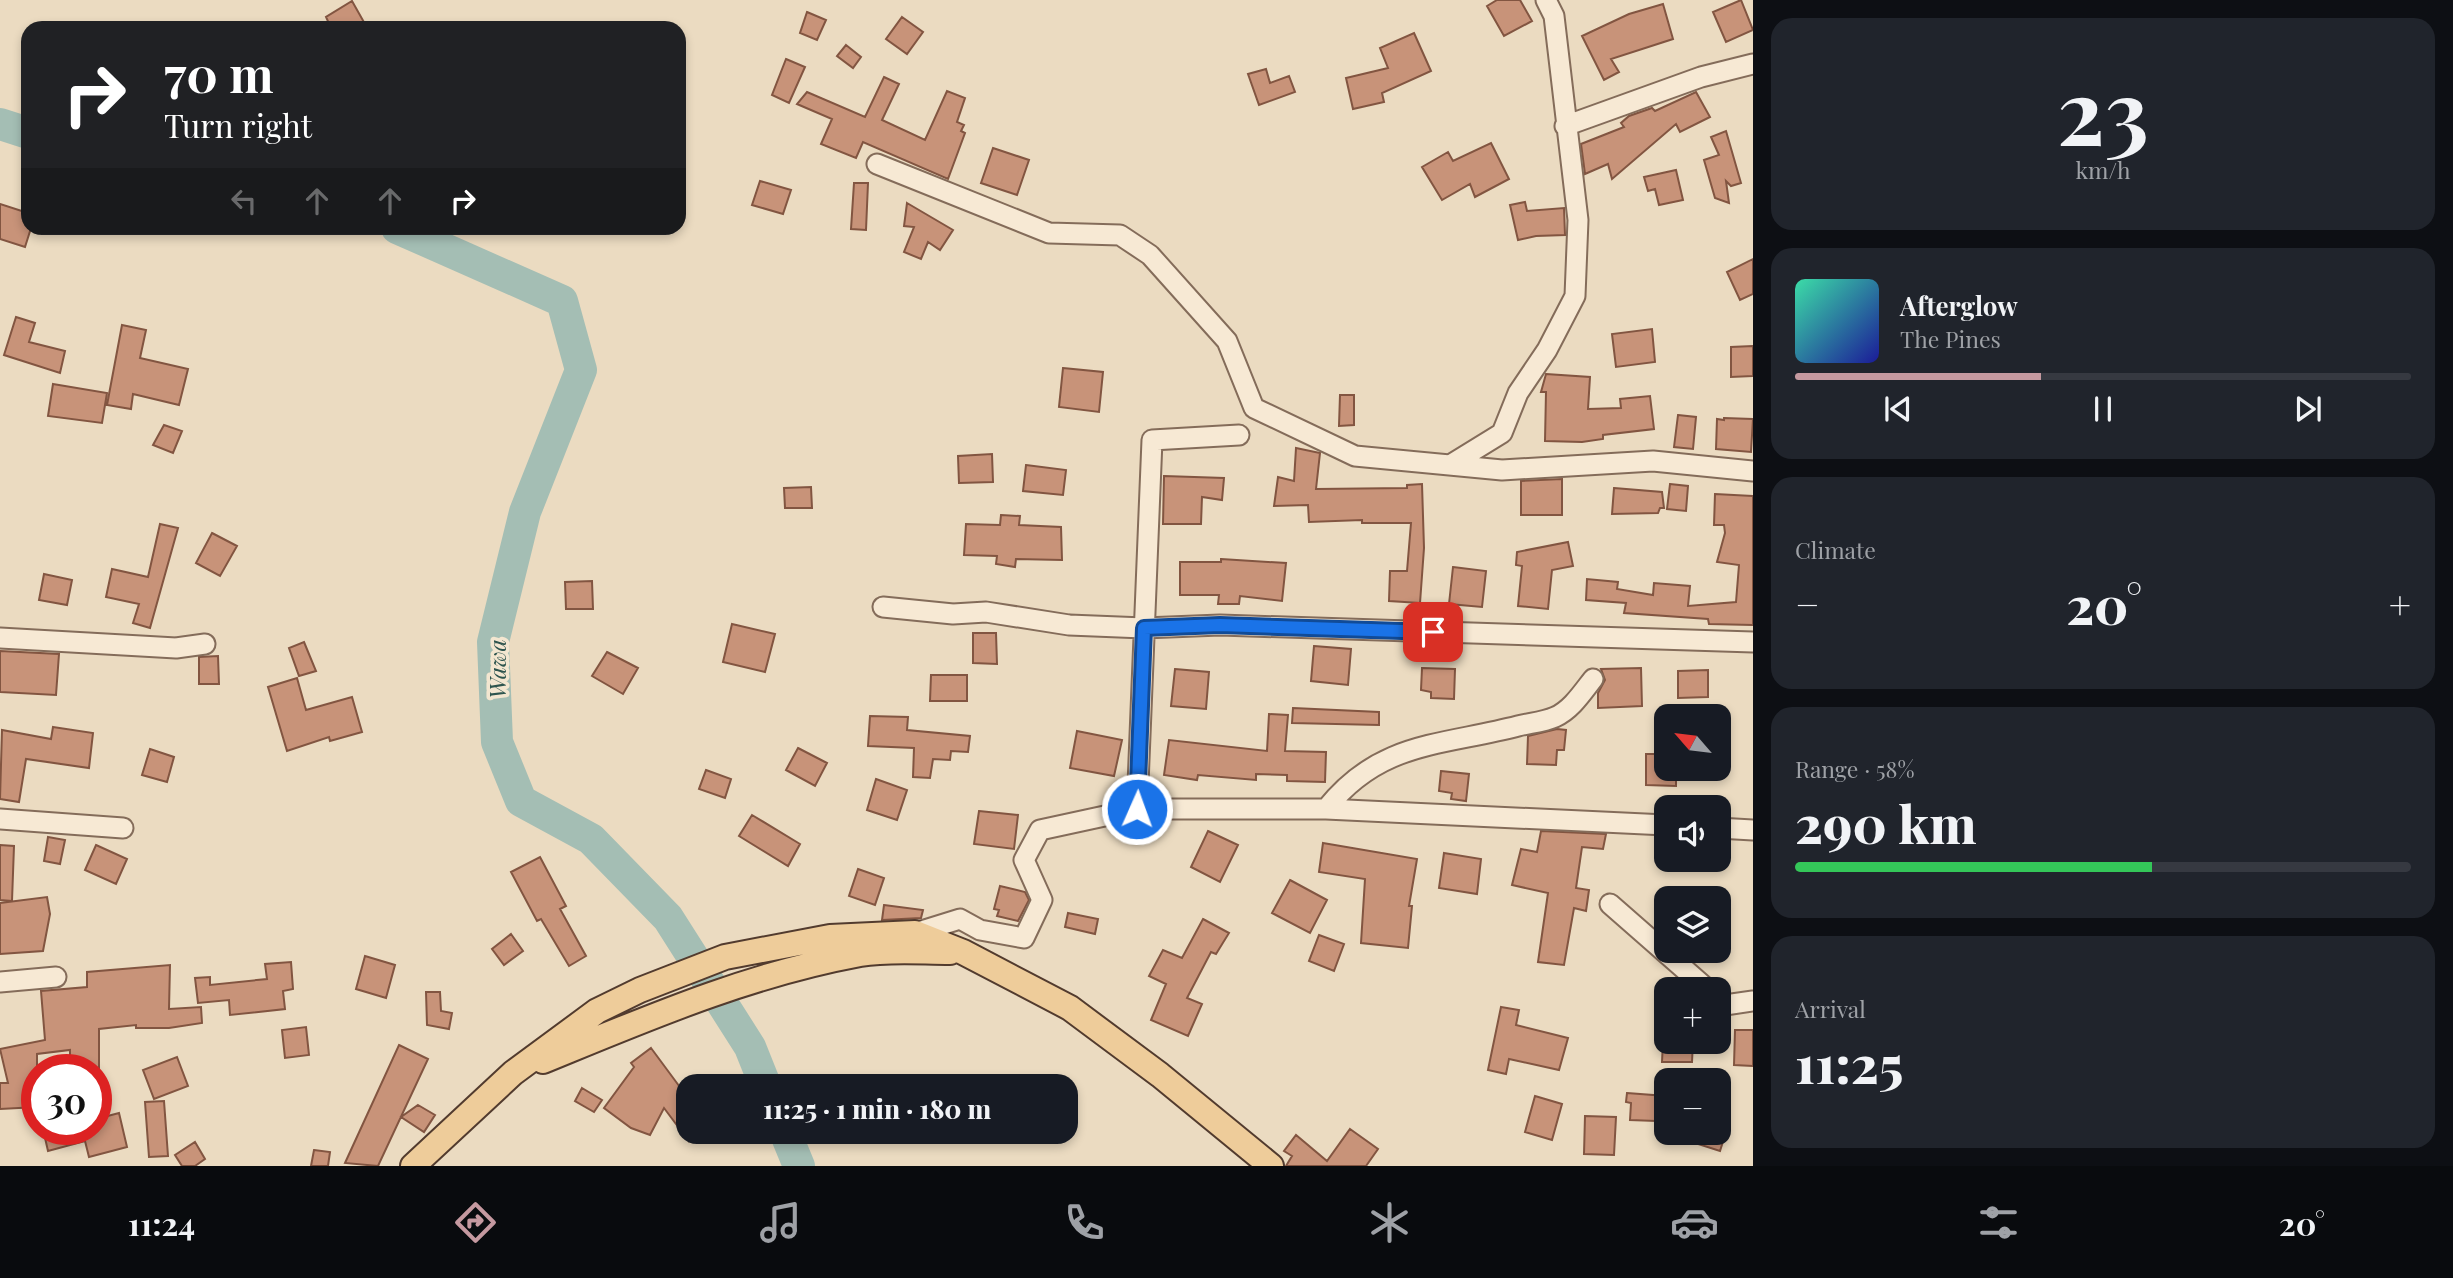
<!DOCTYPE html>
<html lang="en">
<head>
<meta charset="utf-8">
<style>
  body { margin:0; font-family:"Playfair Display",serif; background:#20242c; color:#f1f3f6; height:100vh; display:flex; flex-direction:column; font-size:26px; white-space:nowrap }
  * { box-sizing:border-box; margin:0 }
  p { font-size:23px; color:#9ea1a6 }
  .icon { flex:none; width:38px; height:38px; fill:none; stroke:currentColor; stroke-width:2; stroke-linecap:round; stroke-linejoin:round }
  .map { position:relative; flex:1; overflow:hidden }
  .panel { display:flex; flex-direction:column; gap:18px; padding:18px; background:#0d0f14; width:700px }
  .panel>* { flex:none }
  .guide { position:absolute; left:21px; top:21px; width:665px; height:214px; border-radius:21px; box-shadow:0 4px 10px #0003; background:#202124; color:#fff; overflow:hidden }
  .needle { width:46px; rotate:298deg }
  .buttons { position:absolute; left:1654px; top:704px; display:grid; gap:14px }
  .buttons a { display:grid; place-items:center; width:77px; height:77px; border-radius:14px; background:#171b24; box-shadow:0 4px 10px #0003; font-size:35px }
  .speed { position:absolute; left:21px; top:1054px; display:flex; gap:14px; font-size:35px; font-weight:700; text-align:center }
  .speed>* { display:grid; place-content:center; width:91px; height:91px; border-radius:50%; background:#171b24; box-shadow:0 4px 10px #0003; line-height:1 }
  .speed .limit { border:10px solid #d22; background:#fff; color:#111 }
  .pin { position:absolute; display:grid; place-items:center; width:60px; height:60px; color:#fff; margin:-30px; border-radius:14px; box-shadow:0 4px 10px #0006 }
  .me { position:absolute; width:77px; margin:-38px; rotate:2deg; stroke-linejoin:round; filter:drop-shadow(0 0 5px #0008) }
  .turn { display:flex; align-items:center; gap:24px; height:147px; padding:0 28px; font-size:32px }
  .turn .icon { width:91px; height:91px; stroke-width:2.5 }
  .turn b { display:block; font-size:49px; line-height:60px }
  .lanes { display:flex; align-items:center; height:66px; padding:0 28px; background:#0003; justify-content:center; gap:35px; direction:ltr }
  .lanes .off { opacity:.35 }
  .big { font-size:52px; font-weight:800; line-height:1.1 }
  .panel .tile { flex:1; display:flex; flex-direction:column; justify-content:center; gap:10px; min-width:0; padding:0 24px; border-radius:21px; background:#20242c }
  .panel .dial { align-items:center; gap:0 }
  .dial b { font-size:91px; line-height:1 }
  .song { display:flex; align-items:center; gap:21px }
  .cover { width:84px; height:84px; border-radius:10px; background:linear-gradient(135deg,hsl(160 70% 55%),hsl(240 70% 35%)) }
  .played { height:7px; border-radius:4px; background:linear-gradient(90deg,#c599a0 40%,#363941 40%) }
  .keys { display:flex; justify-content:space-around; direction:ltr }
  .heat { display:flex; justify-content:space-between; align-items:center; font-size:38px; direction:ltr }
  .charge { height:10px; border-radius:5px; background:linear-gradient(90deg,#34c759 58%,#363941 0) }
  .trip { position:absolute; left:676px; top:1074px; width:402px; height:70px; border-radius:21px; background:#171b24; box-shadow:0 4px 10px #0003; font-weight:800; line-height:70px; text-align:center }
  .menu { display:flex; height:112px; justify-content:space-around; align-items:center; background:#090b0e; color:#9ea1a6 }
  .menu .icon { width:49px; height:49px }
  .menu .active { color:#c599a0 }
  .menu b { font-size:32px; color:#f1f3f6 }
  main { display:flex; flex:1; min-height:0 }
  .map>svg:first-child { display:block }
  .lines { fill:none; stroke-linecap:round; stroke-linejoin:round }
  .river { stroke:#a4beb4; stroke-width:32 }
  .building { fill:#c89379; stroke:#825541; stroke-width:2 }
  .minor-casing { stroke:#846c5a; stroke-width:23 }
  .major-casing { stroke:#523b2e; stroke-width:28 }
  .minor { stroke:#f7e9d4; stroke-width:19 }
  .major { stroke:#eecc9a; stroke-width:24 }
  .route-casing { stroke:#114b97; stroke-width:18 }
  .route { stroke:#1a73e8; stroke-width:12 }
  .labels { text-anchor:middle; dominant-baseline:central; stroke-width:7; stroke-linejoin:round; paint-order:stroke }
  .water-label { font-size:23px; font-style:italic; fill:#2d544e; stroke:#f3e6d0 }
</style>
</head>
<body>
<main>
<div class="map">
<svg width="1753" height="1166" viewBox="0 0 1753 1166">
  <rect width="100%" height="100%" fill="#ebdbc1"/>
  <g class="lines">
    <path class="river" d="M 0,124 L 28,133
      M 397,228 L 562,301 L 581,370 L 525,512 L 493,642 L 497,742 L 521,801 L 591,839 L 668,918 L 750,1047 L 766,1087
      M 785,1132 L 799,1166"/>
  </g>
  <path class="building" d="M 1497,0 L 1520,0 L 1532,21 L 1504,36 L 1487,6 Z
    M 1741,0 L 1753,30 L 1726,42 L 1713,12 Z
    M 352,1 L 365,24 L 357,28 L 331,28 L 326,17 Z
    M 1663,4 L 1673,39 L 1611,59 L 1619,72 L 1604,80 L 1582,36 L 1629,14 Z
    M 807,12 L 826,20 L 817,40 L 800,33 Z
    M 902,17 L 923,32 L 907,54 L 886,39 Z
    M 1414,33 L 1431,71 L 1382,93 L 1384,102 L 1353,109 L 1346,78 L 1388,68 L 1380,48 Z
    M 846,45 L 861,57 L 853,68 L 837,56 Z
    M 786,59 L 805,67 L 789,103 L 772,95 Z
    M 1266,69 L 1270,83 L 1289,76 L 1295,92 L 1259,105 L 1248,74 Z
    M 884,77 L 899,84 L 882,120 L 925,140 L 947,91 L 965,98 L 957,122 L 964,125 L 961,131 L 965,133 L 948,179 L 863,142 L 856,158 L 821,144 L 832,119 L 797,104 L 807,92 L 865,117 Z
    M 1696,92 L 1710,117 L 1680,132 L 1676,124 L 1612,179 L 1608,164 L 1585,174 L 1581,144 L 1624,127 L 1621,123 L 1629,116 L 1652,108 L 1655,111 Z
    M 1726,131 L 1741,183 L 1731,186 L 1726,181 L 1729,203 L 1715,198 L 1704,160 L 1719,155 L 1711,137 Z
    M 1491,143 L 1509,179 L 1475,197 L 1470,184 L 1442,200 L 1422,167 L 1448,152 L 1453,161 Z
    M 993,148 L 1029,160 L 1017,195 L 981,183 Z
    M 1676,170 L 1683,200 L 1659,205 L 1655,189 L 1648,191 L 1644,177 Z
    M 760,181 L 791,190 L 783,214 L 752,205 Z
    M 854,183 L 868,183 L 866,230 L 851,229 Z
    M 1525,202 L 1527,211 L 1564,208 L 1565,235 L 1536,236 L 1518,240 L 1510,205 Z
    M 907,203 L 953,230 L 940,250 L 928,242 L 921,259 L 904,252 L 914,227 L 904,226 Z
    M 0,204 L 28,213 L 28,228 L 31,228 L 25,247 L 0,239 Z
    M 1753,259 L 1753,294 L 1740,300 L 1727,272 Z
    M 16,317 L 35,323 L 29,342 L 65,351 L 60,373 L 4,355 Z
    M 122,325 L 146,330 L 140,358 L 188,369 L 179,405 L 133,394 L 131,409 L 107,405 Z
    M 1652,329 L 1655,362 L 1616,367 L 1612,334 Z
    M 1753,346 L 1753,376 L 1731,377 L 1731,347 Z
    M 1063,368 L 1103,372 L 1099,412 L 1059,407 Z
    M 1546,374 L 1590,377 L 1588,409 L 1621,408 L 1620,399 L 1650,396 L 1654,429 L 1603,435 L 1603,439 L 1582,442 L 1545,441 L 1546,392 L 1541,392 Z
    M 53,384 L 107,393 L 102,423 L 48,416 Z
    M 1340,395 L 1354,395 L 1354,425 L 1339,426 Z
    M 1678,415 L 1696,417 L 1693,449 L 1674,447 Z
    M 1724,418 L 1753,419 L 1751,452 L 1716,449 L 1717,419 L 1724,420 Z
    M 164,425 L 182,431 L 173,453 L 153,445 Z
    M 1296,448 L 1320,453 L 1316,489 L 1407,488 L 1407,485 L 1422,484 L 1424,548 L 1420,603 L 1389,601 L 1390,571 L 1407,571 L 1411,523 L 1362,523 L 1362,520 L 1309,522 L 1308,505 L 1274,506 L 1278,477 L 1294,481 Z
    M 992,454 L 993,482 L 959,483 L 958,456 Z
    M 1026,465 L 1066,470 L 1063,495 L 1023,491 Z
    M 1164,476 L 1224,478 L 1222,500 L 1202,497 L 1201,524 L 1163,524 Z
    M 1562,479 L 1562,515 L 1521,515 L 1521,481 Z
    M 1670,484 L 1688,486 L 1686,511 L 1667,509 Z
    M 811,487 L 812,508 L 785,508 L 784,488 Z
    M 1614,488 L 1662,492 L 1664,508 L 1660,508 L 1658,513 L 1612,514 Z
    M 1715,494 L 1753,496 L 1753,625 L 1709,624 L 1708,619 L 1624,613 L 1626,603 L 1586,600 L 1587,579 L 1618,582 L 1617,589 L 1653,595 L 1654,583 L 1690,586 L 1688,606 L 1736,602 L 1739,565 L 1717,562 L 1725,533 L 1724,525 L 1714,525 Z
    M 1001,515 L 1020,516 L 1019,525 L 1061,527 L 1062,560 L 1016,559 L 1015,567 L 996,564 L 997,556 L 964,555 L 966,524 L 1000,525 Z
    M 160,524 L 178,528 L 150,628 L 133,623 L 139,604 L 106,597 L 112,569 L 148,577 Z
    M 212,533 L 237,546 L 220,576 L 196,563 Z
    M 1568,542 L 1573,566 L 1552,570 L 1548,609 L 1518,606 L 1522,566 L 1516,565 L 1517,552 Z
    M 1221,559 L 1286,563 L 1282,601 L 1240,596 L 1239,604 L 1218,604 L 1219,595 L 1180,595 L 1180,562 L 1221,562 Z
    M 1453,567 L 1486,571 L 1482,607 L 1449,604 Z
    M 44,574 L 72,580 L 67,605 L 39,600 Z
    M 592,581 L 593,609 L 566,609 L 565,582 Z
    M 732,624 L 775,634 L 765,672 L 723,662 Z
    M 973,633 L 996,633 L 997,664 L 973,663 Z
    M 304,642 L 316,671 L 299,676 L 289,648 Z
    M 1314,646 L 1351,649 L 1348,685 L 1311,681 Z
    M 0,651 L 59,654 L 56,695 L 0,692 Z
    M 607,652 L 638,668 L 623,694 L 592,676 Z
    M 218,656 L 219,684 L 199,684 L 199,657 Z
    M 1422,668 L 1455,669 L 1454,699 L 1431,698 L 1431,692 L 1421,690 Z
    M 1641,668 L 1642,706 L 1598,708 L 1598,693 L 1605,680 L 1601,669 Z
    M 1175,669 L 1209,672 L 1206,709 L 1171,706 Z
    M 1708,670 L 1708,697 L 1678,698 L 1678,671 Z
    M 931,675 L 967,675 L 967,701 L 930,701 Z
    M 297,678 L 306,710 L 352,697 L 362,732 L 330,741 L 329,737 L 287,751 L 268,687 Z
    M 1293,708 L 1379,712 L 1379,725 L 1292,723 Z
    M 1269,714 L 1288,715 L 1285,751 L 1326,752 L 1325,782 L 1287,781 L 1287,775 L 1256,774 L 1256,780 L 1198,775 L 1197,780 L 1164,775 L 1169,740 L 1267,751 Z
    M 870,716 L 908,717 L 907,730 L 970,736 L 968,752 L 951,751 L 950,760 L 933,759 L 930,778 L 913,777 L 914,748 L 868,746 Z
    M 53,727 L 93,733 L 89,768 L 26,759 L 19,802 L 0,799 L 2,730 L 51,739 Z
    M 1557,729 L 1566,730 L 1564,750 L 1557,750 L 1556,765 L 1527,764 L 1528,736 Z
    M 1077,731 L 1122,740 L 1114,776 L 1070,768 Z
    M 798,748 L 827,763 L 815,786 L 786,770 Z
    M 150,749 L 174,757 L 167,782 L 142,775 Z
    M 1646,754 L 1666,754 L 1666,768 L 1676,768 L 1676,786 L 1646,785 Z
    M 706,770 L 731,779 L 725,798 L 699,789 Z
    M 1441,771 L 1469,774 L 1466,801 L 1451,799 L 1452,793 L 1439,791 Z
    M 876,779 L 907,790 L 897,820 L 867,810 Z
    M 979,811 L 1018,815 L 1014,849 L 974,844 Z
    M 752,815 L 800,844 L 788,866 L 739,836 Z
    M 1208,831 L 1238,845 L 1220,882 L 1191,867 Z
    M 1541,831 L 1606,834 L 1603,849 L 1582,847 L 1576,888 L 1589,890 L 1586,911 L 1574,908 L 1564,965 L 1538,962 L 1548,893 L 1512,885 L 1521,849 L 1537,852 Z
    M 48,837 L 65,840 L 60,864 L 44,861 Z
    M 1323,843 L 1417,859 L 1409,906 L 1412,906 L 1408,948 L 1361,943 L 1365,879 L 1319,872 Z
    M 0,845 L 14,846 L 12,901 L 0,900 Z
    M 96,845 L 127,859 L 116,884 L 85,870 Z
    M 1444,853 L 1481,859 L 1477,894 L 1439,888 Z
    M 540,857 L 566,906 L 560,909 L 586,956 L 569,966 L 541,919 L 537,921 L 511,872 Z
    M 858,869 L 884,878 L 875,905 L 849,896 Z
    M 1290,880 L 1327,900 L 1310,933 L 1272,913 Z
    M 1000,886 L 1025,892 L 1029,900 L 1018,921 L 997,916 L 999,910 L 994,909 Z
    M 47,897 L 50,914 L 43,951 L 0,954 L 0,903 Z
    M 884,905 L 923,910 L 921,918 L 882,920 Z
    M 1068,913 L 1098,919 L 1095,934 L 1065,927 Z
    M 1203,919 L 1229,933 L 1216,954 L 1211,952 L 1187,998 L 1202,1004 L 1188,1036 L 1151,1020 L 1166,984 L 1149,976 L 1163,950 L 1182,958 Z
    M 511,934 L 523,951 L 504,965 L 492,949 Z
    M 1319,935 L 1344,944 L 1334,971 L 1309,961 Z
    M 365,956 L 395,965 L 386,998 L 356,989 Z
    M 291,962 L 293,989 L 283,991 L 285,1009 L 230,1015 L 229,1000 L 198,1003 L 195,978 L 210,977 L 210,985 L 267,979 L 265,964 Z
    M 170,965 L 169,1009 L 201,1007 L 202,1023 L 169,1028 L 136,1028 L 136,1025 L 99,1029 L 99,1068 L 85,1067 L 85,1060 L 70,1059 L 70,1050 L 37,1054 L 37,1107 L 0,1109 L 0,1083 L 8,1083 L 0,1049 L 45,1040 L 41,991 L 87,987 L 87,972 Z
    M 426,992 L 440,992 L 441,1011 L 452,1013 L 449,1029 L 427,1025 Z
    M 1501,1007 L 1519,1010 L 1516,1025 L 1568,1038 L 1559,1070 L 1509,1059 L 1506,1074 L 1488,1070 Z
    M 306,1027 L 309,1055 L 285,1058 L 282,1030 Z
    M 1735,1030 L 1753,1030 L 1753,1066 L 1734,1065 Z
    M 1663,1041 L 1693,1041 L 1692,1062 L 1662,1062 Z
    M 399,1045 L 428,1059 L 378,1166 L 345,1163 Z
    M 651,1048 L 688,1098 L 688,1140 L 664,1108 L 650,1135 L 631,1128 L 604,1108 L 634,1067 L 631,1063 Z
    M 177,1057 L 188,1086 L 154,1099 L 143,1070 Z
    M 582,1088 L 602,1100 L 594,1112 L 575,1101 Z
    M 1627,1093 L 1666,1096 L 1666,1110 L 1657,1108 L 1656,1121 L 1630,1120 L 1631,1103 L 1626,1102 Z
    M 1535,1096 L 1562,1104 L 1552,1140 L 1525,1132 Z
    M 164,1101 L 168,1156 L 149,1157 L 145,1102 Z
    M 418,1105 L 435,1115 L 424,1132 L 401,1117 Z
    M 119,1113 L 127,1147 L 89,1157 L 85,1141 L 48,1151 L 43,1129 L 96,1129 L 96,1119 Z
    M 1585,1116 L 1616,1117 L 1614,1155 L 1584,1154 Z
    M 1350,1129 L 1378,1149 L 1366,1166 L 1286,1166 L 1292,1156 L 1284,1151 L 1296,1135 L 1327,1161 Z
    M 1670,1132 L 1726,1132 L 1720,1151 L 1670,1135 Z
    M 195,1142 L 205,1159 L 195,1166 L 182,1166 L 175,1155 Z
    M 314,1150 L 330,1152 L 328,1166 L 311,1166 Z"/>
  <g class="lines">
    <defs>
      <path id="minor" d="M 1565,126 L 1701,77 L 1753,64
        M 877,164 L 1049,233 L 1120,235 L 1150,255 L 1227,341 L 1254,408 L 1355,456 L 1502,470 L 1653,461 L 1753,471
        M 1450,465 L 1502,433 L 1518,393 L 1547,350 L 1575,296 L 1578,220 L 1554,16 L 1546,0
        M 883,607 L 953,614 L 986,612 L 1069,625 L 1144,628 L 1220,625 L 1753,642
        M 0,638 L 176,648 L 205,644
        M 1137,809 L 1152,440 L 1239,435
        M 1326,809 C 1380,741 1441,746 1518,726 C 1530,723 1544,722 1555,717 C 1571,710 1582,693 1593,679
        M 0,819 L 123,828
        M 1718,828 L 1753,830
        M 1610,904 L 1707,989
        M 915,933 L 960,919 L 980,930 L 1024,938 L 1042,900 L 1024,860 L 1040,830 L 1137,809 L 1326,809 L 1666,825
        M 0,982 L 56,977
        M 1718,999 L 1725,1005 L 1753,1001"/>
      <path id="major" d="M 543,1061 C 648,1018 747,975 860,954 C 888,949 921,952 950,952
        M 413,1166 L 513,1073 L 597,1011 L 640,990 L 725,957 L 830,937 L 915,933 L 963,952 L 1070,1008 L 1160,1075 L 1271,1166"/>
    </defs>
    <use href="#minor" class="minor-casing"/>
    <use href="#major" class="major-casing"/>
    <use href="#minor" class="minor"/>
    <use href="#major" class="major"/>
  </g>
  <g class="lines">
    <defs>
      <path id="route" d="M 1137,809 L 1144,628 L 1220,625 L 1433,632"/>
    </defs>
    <use href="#route" class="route-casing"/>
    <use href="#route" class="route"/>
  </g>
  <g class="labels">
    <g class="water-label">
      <text transform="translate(496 669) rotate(-90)">Wawa</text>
    </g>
  </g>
</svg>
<div class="buttons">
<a><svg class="needle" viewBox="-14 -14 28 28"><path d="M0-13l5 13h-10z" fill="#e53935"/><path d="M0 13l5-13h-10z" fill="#9ea1a6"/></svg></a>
<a><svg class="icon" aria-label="sound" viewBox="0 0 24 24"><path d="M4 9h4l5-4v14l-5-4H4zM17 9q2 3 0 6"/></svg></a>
<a><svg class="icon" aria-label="layers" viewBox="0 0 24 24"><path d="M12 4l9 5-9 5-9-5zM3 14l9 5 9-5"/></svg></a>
<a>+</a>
<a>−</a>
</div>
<div class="speed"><div class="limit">30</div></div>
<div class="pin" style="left:1433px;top:632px;background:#d93025"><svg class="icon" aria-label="arrive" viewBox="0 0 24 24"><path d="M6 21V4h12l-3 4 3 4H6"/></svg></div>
<svg class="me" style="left:1137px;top:809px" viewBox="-20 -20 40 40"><circle r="17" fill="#1a73e8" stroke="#fff" stroke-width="3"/><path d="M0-11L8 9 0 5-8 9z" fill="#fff"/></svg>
<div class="trip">11:25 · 1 min · 180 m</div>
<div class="guide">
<div class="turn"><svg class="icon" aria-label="right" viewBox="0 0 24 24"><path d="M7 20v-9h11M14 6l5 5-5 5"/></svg><div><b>70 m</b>Turn right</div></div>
<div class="lanes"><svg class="icon off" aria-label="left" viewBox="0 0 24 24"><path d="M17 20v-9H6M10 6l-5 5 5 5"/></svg><svg class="icon off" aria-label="ahead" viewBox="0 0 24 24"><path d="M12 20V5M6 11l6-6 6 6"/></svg><svg class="icon off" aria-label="ahead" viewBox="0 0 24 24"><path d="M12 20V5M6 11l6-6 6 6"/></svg><svg class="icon" aria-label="right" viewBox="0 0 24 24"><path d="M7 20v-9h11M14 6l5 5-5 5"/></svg></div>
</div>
</div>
<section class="panel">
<div class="tile dial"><b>23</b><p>km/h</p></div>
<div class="tile">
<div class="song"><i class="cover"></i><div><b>Afterglow</b><p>The Pines</p></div></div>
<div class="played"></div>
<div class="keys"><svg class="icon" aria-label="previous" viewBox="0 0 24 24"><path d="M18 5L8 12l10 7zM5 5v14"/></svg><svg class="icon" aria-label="pause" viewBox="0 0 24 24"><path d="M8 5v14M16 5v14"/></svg><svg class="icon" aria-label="next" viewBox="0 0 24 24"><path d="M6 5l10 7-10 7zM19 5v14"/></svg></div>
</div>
<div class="tile"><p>Climate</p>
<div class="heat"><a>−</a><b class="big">20°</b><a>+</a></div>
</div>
<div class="tile"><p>Range · 58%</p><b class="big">290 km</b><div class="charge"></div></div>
<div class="tile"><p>Arrival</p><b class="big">11:25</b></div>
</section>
</main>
<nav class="menu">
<b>11:24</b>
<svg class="icon active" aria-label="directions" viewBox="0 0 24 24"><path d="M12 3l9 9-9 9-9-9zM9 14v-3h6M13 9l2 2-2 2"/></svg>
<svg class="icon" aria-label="music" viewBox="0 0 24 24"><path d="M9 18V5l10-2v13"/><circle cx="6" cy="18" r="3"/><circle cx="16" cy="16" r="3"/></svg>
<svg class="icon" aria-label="phone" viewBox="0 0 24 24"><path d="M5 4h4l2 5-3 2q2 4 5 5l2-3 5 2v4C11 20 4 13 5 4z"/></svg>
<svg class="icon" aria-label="climate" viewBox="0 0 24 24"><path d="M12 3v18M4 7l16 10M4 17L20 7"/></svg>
<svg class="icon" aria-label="car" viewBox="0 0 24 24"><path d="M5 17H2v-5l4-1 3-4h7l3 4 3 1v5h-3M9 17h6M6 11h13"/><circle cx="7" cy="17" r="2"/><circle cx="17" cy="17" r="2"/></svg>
<svg class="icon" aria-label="filters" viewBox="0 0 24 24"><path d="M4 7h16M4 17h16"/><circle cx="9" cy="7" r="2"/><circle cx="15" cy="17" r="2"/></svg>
<b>20°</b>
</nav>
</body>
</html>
